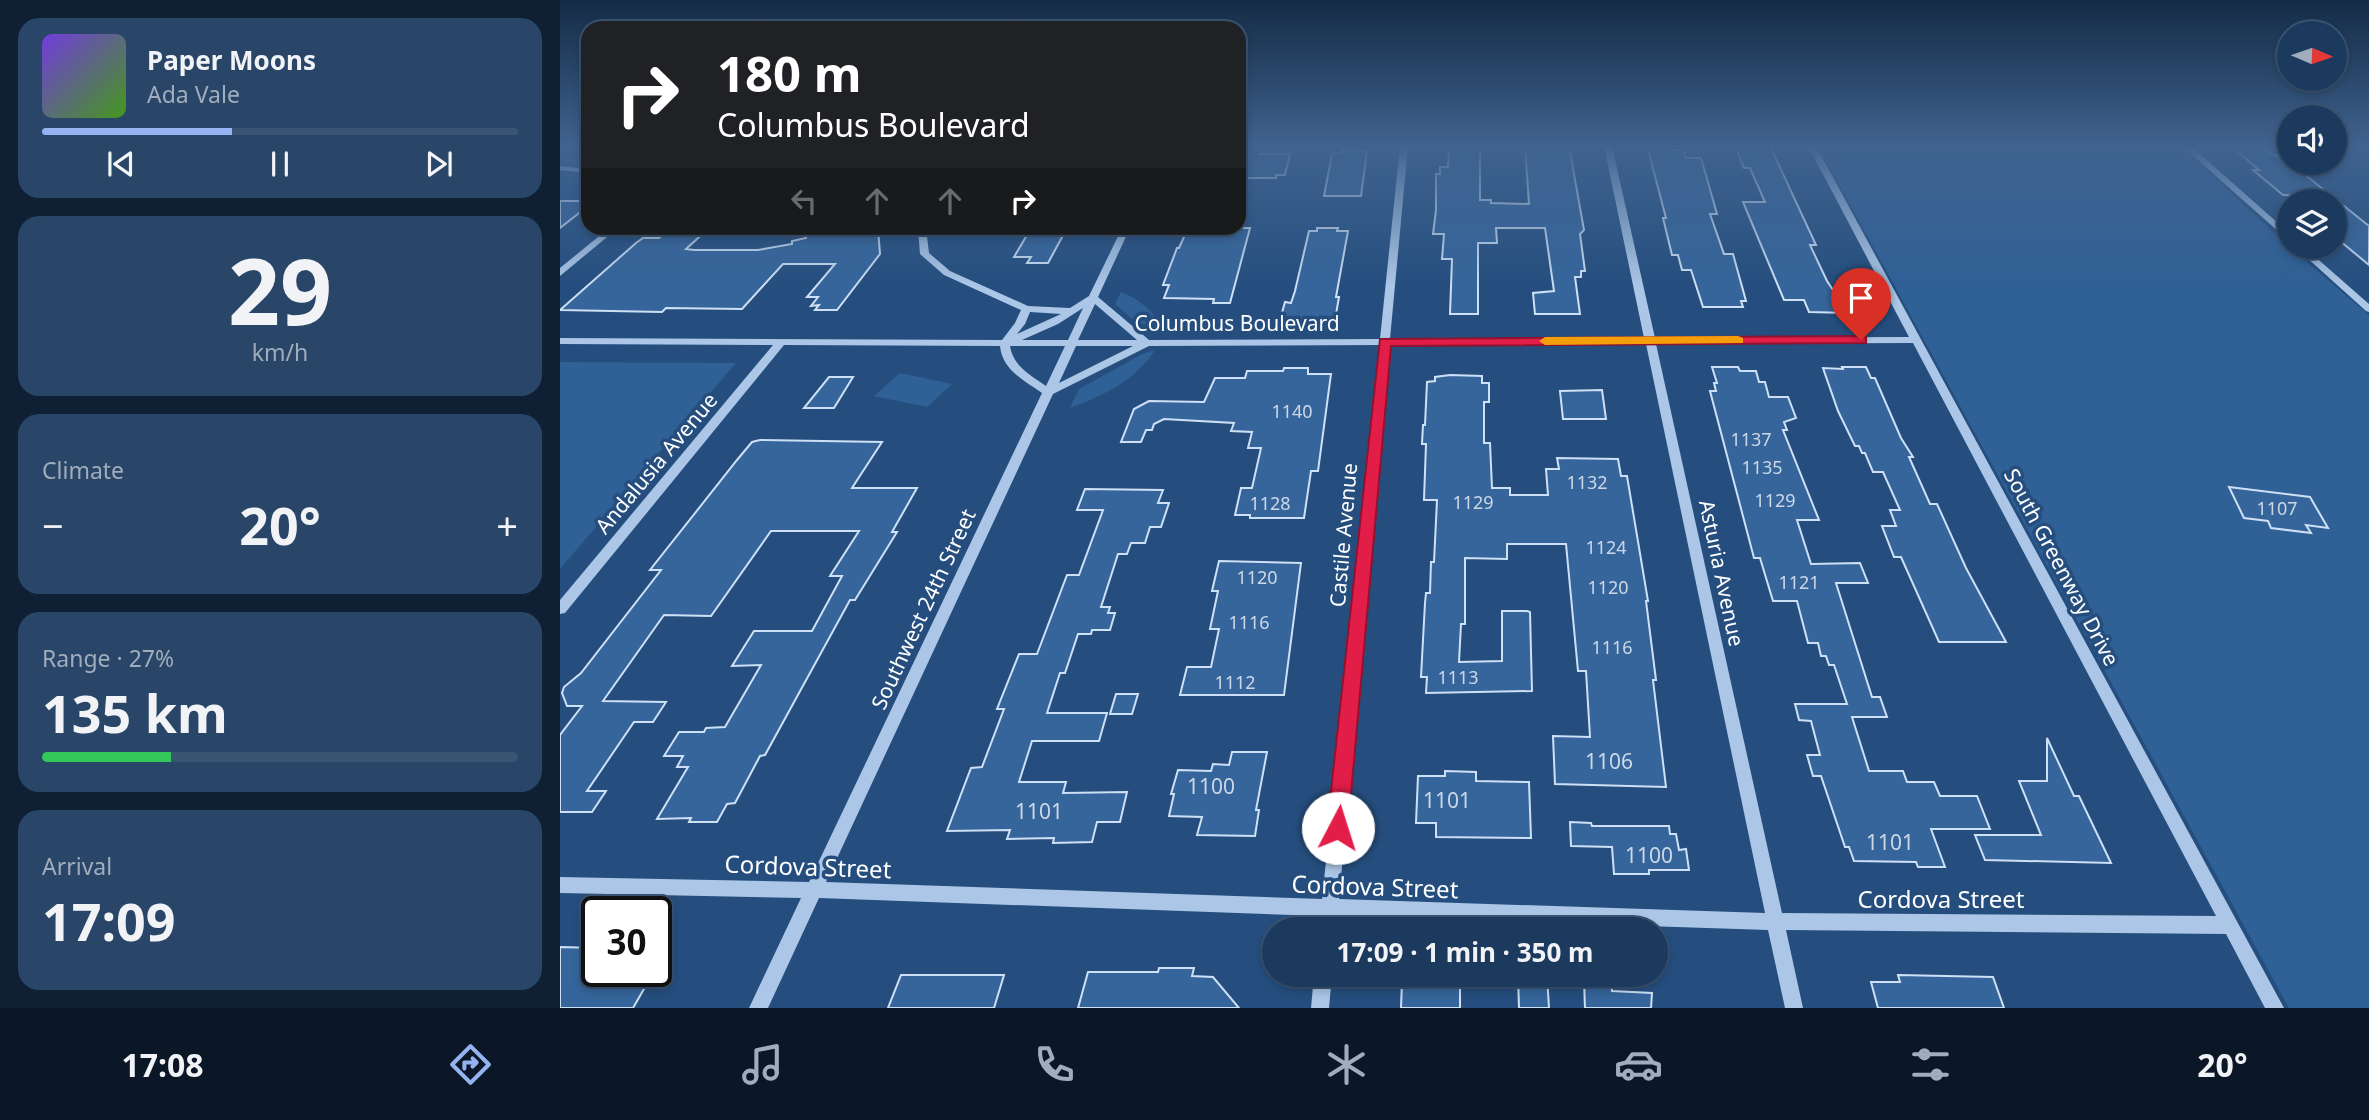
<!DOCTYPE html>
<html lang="en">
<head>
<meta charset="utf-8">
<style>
  body { margin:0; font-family:"Noto Sans",sans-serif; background:#294567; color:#f1f3f6; height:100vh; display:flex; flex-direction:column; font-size:26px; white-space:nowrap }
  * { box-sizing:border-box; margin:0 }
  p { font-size:23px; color:#a0adbc }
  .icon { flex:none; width:38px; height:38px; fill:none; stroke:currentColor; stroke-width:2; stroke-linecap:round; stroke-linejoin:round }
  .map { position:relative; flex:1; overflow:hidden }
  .details { display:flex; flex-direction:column; gap:18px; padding:18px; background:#0f2034; width:560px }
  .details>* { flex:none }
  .hud { position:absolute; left:21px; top:21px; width:665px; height:214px; border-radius:21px; box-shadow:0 4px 10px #0003,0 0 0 2px #3a5473; background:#202124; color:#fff; overflow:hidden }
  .needle { width:46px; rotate:92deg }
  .buttons { position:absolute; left:1717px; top:21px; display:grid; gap:14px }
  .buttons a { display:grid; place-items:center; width:70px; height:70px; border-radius:50%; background:#1c3a5e; box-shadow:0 4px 10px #0003,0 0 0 2px #3a5473; font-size:35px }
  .speed { position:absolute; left:21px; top:896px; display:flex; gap:14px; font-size:35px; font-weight:700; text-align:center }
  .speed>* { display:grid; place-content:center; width:91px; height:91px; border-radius:50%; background:#1c3a5e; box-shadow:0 4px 10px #0003,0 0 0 2px #3a5473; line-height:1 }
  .speed .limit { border:4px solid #111; border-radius:10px; background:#fff; color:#111 }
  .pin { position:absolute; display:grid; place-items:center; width:60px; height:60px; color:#fff; margin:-72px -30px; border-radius:50% 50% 50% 0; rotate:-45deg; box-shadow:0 0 7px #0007 }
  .pin .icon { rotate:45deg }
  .me { position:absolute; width:77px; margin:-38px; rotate:5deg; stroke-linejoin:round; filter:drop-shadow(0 0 5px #0008) }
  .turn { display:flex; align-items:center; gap:24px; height:147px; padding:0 21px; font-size:32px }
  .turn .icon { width:91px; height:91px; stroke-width:2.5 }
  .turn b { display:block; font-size:49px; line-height:60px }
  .lanes { display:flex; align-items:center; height:66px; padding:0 21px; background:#0003; justify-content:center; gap:35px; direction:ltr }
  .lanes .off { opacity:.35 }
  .big { font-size:52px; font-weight:700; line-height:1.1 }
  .details .card { flex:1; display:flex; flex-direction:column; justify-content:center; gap:10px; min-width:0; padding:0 24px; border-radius:21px; background:#294567 }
  .details .dial { align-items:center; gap:0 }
  .dial b { font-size:91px; line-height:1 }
  .song { display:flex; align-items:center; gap:21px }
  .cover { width:84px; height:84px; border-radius:10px; background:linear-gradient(135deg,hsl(260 70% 55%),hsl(100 70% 35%)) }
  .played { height:7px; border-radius:4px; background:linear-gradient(90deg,#95b2f1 40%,#3a5473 40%) }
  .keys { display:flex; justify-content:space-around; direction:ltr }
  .heat { display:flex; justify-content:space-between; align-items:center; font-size:38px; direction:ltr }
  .charge { height:10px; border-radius:5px; background:linear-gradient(90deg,#34c759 27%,#3a5473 0) }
  .trip { position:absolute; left:702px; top:917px; width:406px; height:70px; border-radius:35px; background:#1c3a5e; box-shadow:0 4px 10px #0003,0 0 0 2px #3a5473; font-weight:700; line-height:70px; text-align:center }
  .tabs { display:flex; height:112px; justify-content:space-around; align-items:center; background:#0b1726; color:#a0adbc }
  .tabs .icon { width:49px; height:49px }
  .tabs .current { color:#95b2f1 }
  .tabs b { font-size:32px; color:#f1f3f6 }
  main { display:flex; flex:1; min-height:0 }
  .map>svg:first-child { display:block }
  .green { fill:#2f6096 }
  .building { fill:#35659b; stroke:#cee0f5; stroke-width:2 }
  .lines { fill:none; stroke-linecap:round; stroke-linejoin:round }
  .minor { fill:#abc6e6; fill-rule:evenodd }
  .route { fill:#e11d48; stroke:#92132f; stroke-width:2 }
  .slow { fill:#f59e0b }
  .labels { text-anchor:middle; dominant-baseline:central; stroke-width:7; stroke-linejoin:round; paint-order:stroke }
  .number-label { font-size:18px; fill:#ccd8e6 }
  .street-label { font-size:21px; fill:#fff; stroke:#254e7e }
  .near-number-label { font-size:21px; fill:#ccd8e6 }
  .near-street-label { font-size:24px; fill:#fff; stroke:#254e7e }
</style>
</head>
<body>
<main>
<section class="details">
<div class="card">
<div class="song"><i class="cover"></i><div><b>Paper Moons</b><p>Ada Vale</p></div></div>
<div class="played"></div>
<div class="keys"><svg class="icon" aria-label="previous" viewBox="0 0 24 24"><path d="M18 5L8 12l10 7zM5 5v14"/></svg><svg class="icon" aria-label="pause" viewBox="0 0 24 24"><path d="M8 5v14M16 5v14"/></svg><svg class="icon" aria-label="next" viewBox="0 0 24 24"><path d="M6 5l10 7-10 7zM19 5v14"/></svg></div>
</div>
<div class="card dial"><b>29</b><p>km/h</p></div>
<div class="card"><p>Climate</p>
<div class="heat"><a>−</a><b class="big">20°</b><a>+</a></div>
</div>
<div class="card"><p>Range · 27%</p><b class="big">135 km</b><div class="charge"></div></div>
<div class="card"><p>Arrival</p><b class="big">17:09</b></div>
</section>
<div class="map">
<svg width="1809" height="1008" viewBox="0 0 1809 1008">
  <rect width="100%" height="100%" fill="#254e7e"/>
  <path class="green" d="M 1258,146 L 1620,146 L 1729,247 L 1809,315 L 1809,1008 L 1729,1008 Z
    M 561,292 C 578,299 592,309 601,325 L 578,324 L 555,304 Z
    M 595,350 C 575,381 545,395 510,408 L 519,389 L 582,354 Z
    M 0,362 L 176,363 L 0,569 Z
    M 340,373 L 392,384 L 367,407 L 314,396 Z"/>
  <path class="building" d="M 679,146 L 702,146 L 700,154 L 730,154 L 725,175 L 716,175 L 716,178 L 679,178 Z
    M 889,146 L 920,146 L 920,200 L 931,200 L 931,203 L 969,204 L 965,146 L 1009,146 L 1024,230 L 1020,234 L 1025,271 L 1021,271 L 1021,277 L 1015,277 L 1020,314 L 975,314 L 973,293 L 994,291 L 985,228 L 936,228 L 937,243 L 918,243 L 918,314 L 890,314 L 892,259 L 882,259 L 884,234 L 873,234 L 876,210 L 876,174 L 880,174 L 880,167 L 888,167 Z
    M 1087,146 L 1109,146 L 1111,150 L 1123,150 L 1126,158 L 1141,158 L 1157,214 L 1150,214 L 1164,254 L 1173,254 L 1186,301 L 1181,301 L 1183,307 L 1143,307 L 1131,270 L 1122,270 L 1118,255 L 1112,255 L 1103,218 L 1106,218 Z
    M 1175,146 L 1210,146 L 1256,245 L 1250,245 L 1267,281 L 1273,290 L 1277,290 L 1288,313 L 1249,312 L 1244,300 L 1224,300 L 1183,202 L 1205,202 L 1190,168 L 1184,168 Z
    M 1671,146 L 1698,146 L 1716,156 L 1722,156 L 1770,195 L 1723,195 L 1693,170 L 1699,170 Z
    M 782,150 L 807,151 L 801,196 L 764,196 L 772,154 L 781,153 Z
    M 1774,198 L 1809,226 L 1809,265 L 1774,236 Z
    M 0,201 L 28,201 L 28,206 L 0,228 Z
    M 110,228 L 149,228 L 126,249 L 134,250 L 198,250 L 232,244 L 232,241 L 246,238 L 246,228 L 318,228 L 320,254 L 277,310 L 255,310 L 259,305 L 251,306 L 258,297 L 247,297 L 275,264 L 223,264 L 182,309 L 106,308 L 102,312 L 0,310 L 76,243 L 83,238 L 99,238 Z
    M 476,228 L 507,228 L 488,263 L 467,263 L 471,257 L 454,257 L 467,235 L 471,235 Z
    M 628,228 L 690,228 L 670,303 L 653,303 L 654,299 L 604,298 L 609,285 L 603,285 L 617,248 L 619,248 Z
    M 757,228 L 778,228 L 777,231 L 788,231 L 776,297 L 779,297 L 775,320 L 720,320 L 725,302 L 731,303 L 735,291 L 749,231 L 757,231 Z
    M 1152,367 L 1178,367 L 1180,371 L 1196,371 L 1199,382 L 1205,382 L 1209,397 L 1228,397 L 1236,418 L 1224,422 L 1227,430 L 1223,430 L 1259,520 L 1237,520 L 1251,564 L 1300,563 L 1308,583 L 1276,583 L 1312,697 L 1320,697 L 1327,717 L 1292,717 L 1309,771 L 1343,771 L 1347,782 L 1374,782 L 1380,796 L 1417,796 L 1430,829 L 1371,829 L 1385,867 L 1358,867 L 1356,862 L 1294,861 L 1289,847 L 1285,847 L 1261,776 L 1253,776 L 1247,755 L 1260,755 L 1251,721 L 1239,720 L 1235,704 L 1287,704 L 1274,665 L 1269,665 L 1266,656 L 1261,656 L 1258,643 L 1248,643 L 1237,601 L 1213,601 L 1200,558 L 1194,558 L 1150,391 L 1156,391 L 1154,383 L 1157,383 Z
    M 1282,367 L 1306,367 L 1311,378 L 1315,378 L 1341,438 L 1353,457 L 1349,457 L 1370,504 L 1377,504 L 1406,568 L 1446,642 L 1379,642 L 1341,557 L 1334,557 L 1322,526 L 1336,526 L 1330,510 L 1340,510 L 1323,472 L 1313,472 L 1305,453 L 1302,453 L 1299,446 L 1295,446 L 1278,411 L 1263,368 L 1283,369 Z
    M 724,368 L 748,368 L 748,374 L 771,374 L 758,471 L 751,471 L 744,518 L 690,518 L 690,515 L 675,515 L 681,488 L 692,488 L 701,448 L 688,448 L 692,432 L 671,431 L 674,423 L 604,419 L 594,424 L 592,430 L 586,430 L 581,442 L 561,442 L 574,409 L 589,401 L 644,402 L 655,378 L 685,378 L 687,371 L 723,371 Z
    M 890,375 L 922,376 L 922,383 L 929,383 L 929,402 L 924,402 L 924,443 L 930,443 L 932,488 L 950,488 L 950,495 L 988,495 L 986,469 L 999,469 L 997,458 L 1058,459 L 1061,476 L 1067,476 L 1088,601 L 1086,601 L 1096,680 L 1093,680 L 1106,787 L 995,784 L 993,736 L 1030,737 L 1026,671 L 1018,671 L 1006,544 L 947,544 L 947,559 L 905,558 L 905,624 L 901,624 L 899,662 L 942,661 L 942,611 L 967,611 L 970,612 L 972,691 L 866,693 L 867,677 L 861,677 L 865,603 L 866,593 L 870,593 L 871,562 L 874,562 L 877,500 L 864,500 L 866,444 L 862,444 L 863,425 L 865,425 L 867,382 L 875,381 L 875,377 Z
    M 269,377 L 293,377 L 274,408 L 244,408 Z
    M 1042,390 L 1046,419 L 1003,419 L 1000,391 Z
    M 200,440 L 322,442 L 292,488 L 357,488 L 332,532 L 337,532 L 295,600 L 290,600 L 205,755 L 200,756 L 175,803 L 167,804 L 157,822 L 129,822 L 131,818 L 97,819 L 128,767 L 117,767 L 123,756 L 104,756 L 119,732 L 144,732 L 146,728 L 165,727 L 201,665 L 172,666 L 194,631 L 252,631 L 282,576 L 270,576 L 299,531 L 211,531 L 151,616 L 104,615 L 43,701 L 106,702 L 93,722 L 74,722 L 27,791 L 46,791 L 32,812 L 0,812 L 0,735 L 22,706 L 7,706 L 2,693 L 4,687 L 21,673 L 101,570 L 90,570 L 177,460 L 192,442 Z
    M 1669,487 L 1750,497 L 1768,528 L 1746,525 L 1751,533 L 1711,528 L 1708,521 L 1684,518 Z
    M 525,489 L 603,490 L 598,503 L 609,503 L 601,527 L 590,527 L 585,543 L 571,543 L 567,554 L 558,554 L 541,607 L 550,607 L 548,613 L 555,613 L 550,630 L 532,630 L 531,634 L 518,634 L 505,673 L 500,673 L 487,713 L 547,713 L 539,741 L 472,741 L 459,782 L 506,782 L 503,793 L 567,792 L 560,822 L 537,822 L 532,842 L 493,843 L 494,838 L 447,839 L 450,830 L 387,831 L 411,768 L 422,767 L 444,709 L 437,709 L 459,654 L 477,654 L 507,575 L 519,575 L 543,510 L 517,510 Z
    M 659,561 L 741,563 L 724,695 L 620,695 L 627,667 L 651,667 L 659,629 L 650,629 L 658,591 L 652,591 Z
    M 556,694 L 578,694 L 572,714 L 550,714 Z
    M 1487,738 L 1514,796 L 1519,796 L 1551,863 L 1425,860 L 1415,835 L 1481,835 L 1459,781 L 1487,781 Z
    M 672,752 L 707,752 L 696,810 L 699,810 L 695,836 L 637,835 L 642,817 L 609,816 L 614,794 L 611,794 L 618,770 L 651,771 L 653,764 L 669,765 Z
    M 885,771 L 916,772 L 916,781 L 969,782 L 971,838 L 876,837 L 876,823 L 856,823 L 858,776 L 885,776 Z
    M 1010,822 L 1031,823 L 1032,826 L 1109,826 L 1110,834 L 1116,834 L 1119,850 L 1126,849 L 1129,870 L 1089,870 L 1089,874 L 1054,874 L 1052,847 L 1011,846 Z
    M 0,947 L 37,948 L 37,971 L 65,971 L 59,981 L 88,982 L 73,1008 L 0,1008 Z
    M 599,968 L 634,968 L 632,976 L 653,977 L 679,1008 L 518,1008 L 528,972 L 598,972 Z
    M 341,975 L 444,975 L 434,1008 L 328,1008 Z
    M 958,975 L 987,975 L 989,1008 L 959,1008 Z
    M 1338,975 L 1433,977 L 1444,1008 L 1318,1008 L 1311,982 L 1340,982 Z
    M 1024,981 L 1051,982 L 1052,991 L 1092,993 L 1091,1008 L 1025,1008 Z
    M 842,982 L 900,982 L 900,1008 L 841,1008 Z"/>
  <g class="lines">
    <path class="minor" d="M 840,146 L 848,146 L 830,339 L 1084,338 L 1044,146 L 1052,146 L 1095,338 L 1349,337 L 1248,146 L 1256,146 L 1724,1008 L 1705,1008 L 1666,934 L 1226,930 L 1243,1008 L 1225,1008 L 1208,930 L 778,916 L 777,929 L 759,929 L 761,916 L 259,898 L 208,1008 L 189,1008 L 241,898 L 0,893 L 0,877 L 249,882 L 482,393 C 465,381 442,370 440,346 L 224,345 L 5,613 L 0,614 L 0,600 L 213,345 L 0,344 L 0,338 L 442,340 L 455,323 L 461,310 L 384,275 L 360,254 L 358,228 L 366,228 L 369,253 L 390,271 L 468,306 L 510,308 L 529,296 L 562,228 L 570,228 L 538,297 L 589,340 L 820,339 ZM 535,304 L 577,340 L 518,340 ZM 523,308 L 508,340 L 462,340 L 498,324 ZM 470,312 L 501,314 L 457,334 L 465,324 ZM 1353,343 L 1656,916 L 1222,913 L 1096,344 ZM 1086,344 L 1205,913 L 779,899 L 830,345 ZM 820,345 L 762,899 L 266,882 L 493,394 L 589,346 ZM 450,346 L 505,346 L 486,386 C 470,375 453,366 450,346 ZM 516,346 L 573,346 L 499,383 Z
      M 1622,146 L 1631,146 L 1729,233 L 1729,241 Z
      M 0,166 L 28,169 L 28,173 L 0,170 Z
      M 49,228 L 58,228 L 0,276 L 0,268 Z
      M 1735,247 L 1744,247 L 1809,304 L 1809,312 L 1806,311 Z
      M 754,975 L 772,975 L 769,1008 L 751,1008 Z"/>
  </g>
  <linearGradient id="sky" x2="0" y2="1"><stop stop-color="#142b45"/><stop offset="0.51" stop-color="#40638f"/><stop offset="1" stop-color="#40638f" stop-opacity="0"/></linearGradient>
  <rect width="1809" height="287" fill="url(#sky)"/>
  <path class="route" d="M 1301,336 L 1306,337 L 1306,343 L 831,346 L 788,828 L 785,835 L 778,837 L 770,835 L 767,828 L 820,339 Z"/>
  <path class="slow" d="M 1178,336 L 1183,338 L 1183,343 L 985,345 L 979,341 L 985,337 Z"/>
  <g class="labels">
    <g class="number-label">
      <text x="732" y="411">1140</text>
      <text x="1191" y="439">1137</text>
      <text x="1202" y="467">1135</text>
      <text x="1027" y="482">1132</text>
      <text x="1215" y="500">1129</text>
      <text x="913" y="502">1129</text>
      <text x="710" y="503">1128</text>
      <text x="1717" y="508">1107</text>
      <text x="1046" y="547">1124</text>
      <text x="697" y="577">1120</text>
      <text x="1239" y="582">1121</text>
      <text x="1048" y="587">1120</text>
      <text x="689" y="622">1116</text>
      <text x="1052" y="647">1116</text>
      <text x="898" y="677">1113</text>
      <text x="675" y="682">1112</text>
    </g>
    <g class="street-label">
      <text x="677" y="323">Columbus Boulevard</text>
      <text transform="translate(96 463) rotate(-50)">Andalusia Avenue</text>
      <text transform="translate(783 535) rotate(-85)">Castile Avenue</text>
      <text transform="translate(1502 567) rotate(62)">South Greenway Drive</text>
      <text transform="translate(1162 573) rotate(78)">Asturia Avenue</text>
      <text transform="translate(363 609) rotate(-65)">Southwest 24th Street</text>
    </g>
    <g class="near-number-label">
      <text x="1049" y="761">1106</text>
      <text x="651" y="786">1100</text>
      <text x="887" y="800">1101</text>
      <text x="479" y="811">1101</text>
      <text x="1330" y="842">1101</text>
      <text x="1089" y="855">1100</text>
    </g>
    <g class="near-street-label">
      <text transform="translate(248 866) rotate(2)">Cordova Street</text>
      <text transform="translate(815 886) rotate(2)">Cordova Street</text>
      <text x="1381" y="898">Cordova Street</text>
    </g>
  </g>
</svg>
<div class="buttons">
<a><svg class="needle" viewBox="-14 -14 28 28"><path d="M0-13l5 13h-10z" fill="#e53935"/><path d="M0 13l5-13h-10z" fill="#a0adbc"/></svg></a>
<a><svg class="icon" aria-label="sound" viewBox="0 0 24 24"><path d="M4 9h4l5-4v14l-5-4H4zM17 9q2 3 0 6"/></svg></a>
<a><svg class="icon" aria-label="layers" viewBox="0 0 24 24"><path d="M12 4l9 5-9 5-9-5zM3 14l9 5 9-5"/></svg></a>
</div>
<div class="speed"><div class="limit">30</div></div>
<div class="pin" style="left:1301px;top:340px;background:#d93025"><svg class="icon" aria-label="arrive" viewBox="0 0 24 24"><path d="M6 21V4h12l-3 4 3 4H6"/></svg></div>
<svg class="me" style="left:778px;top:828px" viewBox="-20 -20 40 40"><circle r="19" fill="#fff"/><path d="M0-13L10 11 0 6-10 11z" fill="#e11d48"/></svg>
<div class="trip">17:09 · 1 min · 350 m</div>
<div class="hud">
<div class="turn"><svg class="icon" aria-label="right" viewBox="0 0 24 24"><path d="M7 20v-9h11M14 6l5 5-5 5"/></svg><div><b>180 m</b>Columbus Boulevard</div></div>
<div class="lanes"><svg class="icon off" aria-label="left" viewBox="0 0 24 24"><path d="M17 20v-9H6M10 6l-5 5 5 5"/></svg><svg class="icon off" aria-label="ahead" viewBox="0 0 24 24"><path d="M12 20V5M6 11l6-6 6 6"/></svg><svg class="icon off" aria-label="ahead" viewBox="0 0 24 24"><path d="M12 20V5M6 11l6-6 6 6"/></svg><svg class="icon" aria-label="right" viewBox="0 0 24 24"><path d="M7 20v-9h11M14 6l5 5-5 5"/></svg></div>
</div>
</div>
</main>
<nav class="tabs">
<b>17:08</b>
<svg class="icon current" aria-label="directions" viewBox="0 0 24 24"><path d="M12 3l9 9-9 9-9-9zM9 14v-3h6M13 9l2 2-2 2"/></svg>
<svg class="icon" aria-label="music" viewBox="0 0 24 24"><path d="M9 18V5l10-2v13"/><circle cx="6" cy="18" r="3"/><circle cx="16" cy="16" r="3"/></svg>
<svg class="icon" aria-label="phone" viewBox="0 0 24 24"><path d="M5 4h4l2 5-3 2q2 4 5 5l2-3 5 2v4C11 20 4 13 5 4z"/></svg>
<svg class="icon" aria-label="climate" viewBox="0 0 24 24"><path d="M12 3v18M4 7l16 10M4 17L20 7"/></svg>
<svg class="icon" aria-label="car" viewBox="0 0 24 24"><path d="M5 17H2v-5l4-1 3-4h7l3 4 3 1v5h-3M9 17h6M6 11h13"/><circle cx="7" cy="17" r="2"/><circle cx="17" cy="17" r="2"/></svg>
<svg class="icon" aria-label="filters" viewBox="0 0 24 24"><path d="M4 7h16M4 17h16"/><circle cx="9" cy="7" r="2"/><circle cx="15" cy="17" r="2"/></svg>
<b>20°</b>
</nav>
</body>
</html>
